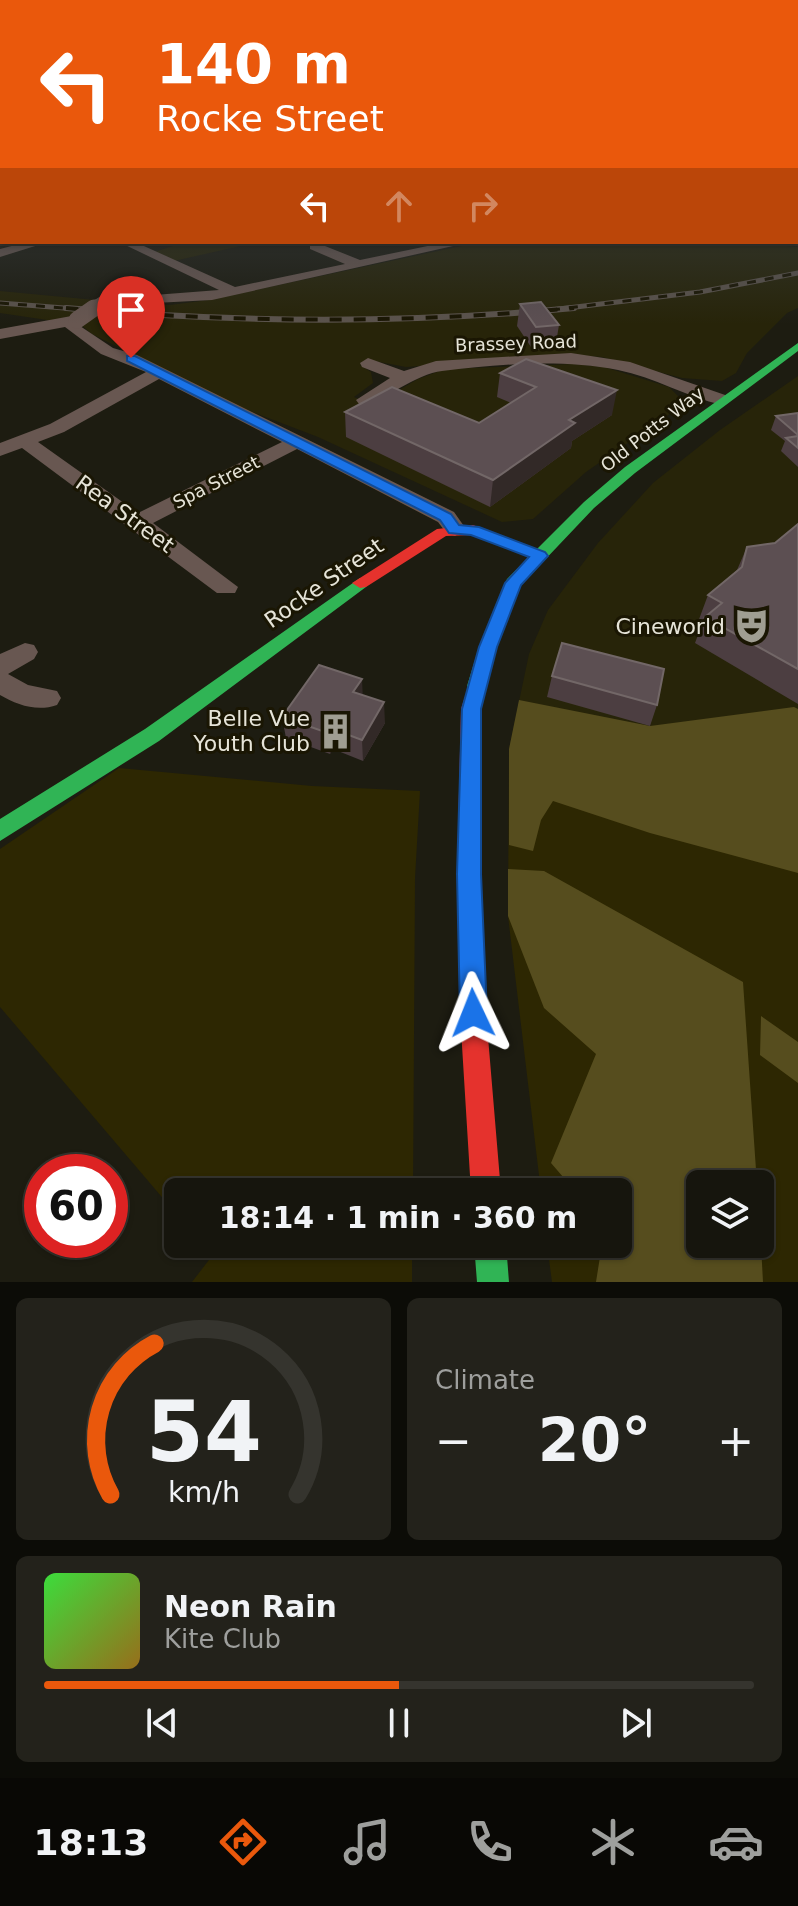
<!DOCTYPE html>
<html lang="en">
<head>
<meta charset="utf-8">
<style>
  body { margin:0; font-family:"DejaVu Sans",sans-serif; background:#23221b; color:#f1f3f6; height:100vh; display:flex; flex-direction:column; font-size:30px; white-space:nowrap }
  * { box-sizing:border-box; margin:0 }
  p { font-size:26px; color:#9e9f9d }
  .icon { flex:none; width:44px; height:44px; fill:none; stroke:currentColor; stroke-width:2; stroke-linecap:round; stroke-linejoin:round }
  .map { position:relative; height:1282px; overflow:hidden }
  .details { display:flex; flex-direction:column; gap:16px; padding:16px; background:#0c0c07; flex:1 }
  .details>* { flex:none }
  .banner { position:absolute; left:0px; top:0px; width:798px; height:244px; box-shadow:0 2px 6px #0004,0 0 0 2px #35342e; background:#ea580c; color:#fff; overflow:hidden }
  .fabs { position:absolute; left:686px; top:1170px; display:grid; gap:16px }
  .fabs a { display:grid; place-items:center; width:88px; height:88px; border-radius:12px; background:#16150d; box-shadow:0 2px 6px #0004,0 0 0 2px #35342e; font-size:40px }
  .speed { position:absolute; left:24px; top:1154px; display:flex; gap:16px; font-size:40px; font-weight:700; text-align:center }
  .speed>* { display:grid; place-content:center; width:104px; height:104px; border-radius:50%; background:#16150d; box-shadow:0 2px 6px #0004,0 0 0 2px #35342e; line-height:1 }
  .speed .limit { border:12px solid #d22; background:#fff; color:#111 }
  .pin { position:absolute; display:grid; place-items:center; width:68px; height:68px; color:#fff; margin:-82px -34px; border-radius:50% 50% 50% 0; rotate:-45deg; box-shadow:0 0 8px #0007 }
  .pin .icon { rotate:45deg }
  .me { position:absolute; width:88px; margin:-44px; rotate:358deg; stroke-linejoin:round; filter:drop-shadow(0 0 6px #0008) }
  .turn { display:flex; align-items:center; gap:28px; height:168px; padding:0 24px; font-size:36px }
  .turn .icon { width:104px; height:104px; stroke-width:2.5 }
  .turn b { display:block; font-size:56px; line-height:68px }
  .lanes { display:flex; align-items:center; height:76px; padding:0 24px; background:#0003; justify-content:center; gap:40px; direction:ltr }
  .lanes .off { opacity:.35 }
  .big { font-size:60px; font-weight:700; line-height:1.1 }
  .details .widget { flex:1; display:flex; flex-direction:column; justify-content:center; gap:12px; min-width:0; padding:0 28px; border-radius:12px; background:#23221b }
  .details .dial { align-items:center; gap:0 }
  .dial svg { height:208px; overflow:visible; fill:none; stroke:#35342e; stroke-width:7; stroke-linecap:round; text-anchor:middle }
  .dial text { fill:#f1f3f6; stroke:none }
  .song { display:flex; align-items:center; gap:24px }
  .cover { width:96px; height:96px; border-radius:12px; background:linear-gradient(135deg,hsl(120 70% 55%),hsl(40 70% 35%)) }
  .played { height:8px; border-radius:4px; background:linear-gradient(90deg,#ea580c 50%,#35342e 50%) }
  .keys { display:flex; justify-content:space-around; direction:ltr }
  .heat { display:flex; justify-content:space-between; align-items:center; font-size:44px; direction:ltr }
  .details .tiles { flex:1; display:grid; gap:16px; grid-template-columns:1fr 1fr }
  .widget:last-child { grid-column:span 2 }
  .trip { position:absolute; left:164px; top:1178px; width:468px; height:80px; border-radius:12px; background:#16150d; box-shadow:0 2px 6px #0004,0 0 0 2px #35342e; font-weight:700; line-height:80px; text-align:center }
  .dock { display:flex; height:128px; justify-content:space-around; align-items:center; background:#090805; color:#9e9f9d }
  .dock .icon { width:56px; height:56px }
  .dock .current { color:#ea580c }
  .dock b { font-size:36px; color:#f1f3f6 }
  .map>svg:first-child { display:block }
  .built { fill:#272409 }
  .green { fill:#2d2702; fill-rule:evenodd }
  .forest { fill:#564d1e }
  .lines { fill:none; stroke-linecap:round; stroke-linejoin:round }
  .street { fill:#685751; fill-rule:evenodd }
  .fast { fill:#30b455; fill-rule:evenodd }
  .jam { fill:#e5322d; fill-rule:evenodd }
  .rail-far1-casing { stroke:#5b534c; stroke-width:5 }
  .rail-casing { stroke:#5b534c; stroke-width:6 }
  .rail-far1 { stroke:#1a1603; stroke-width:3; stroke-dasharray:9; stroke-linecap:butt }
  .rail { stroke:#1a1603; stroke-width:4; stroke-dasharray:12; stroke-linecap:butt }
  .street-bridge-far1 { stroke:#685751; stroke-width:13 }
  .street-bridge { stroke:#685751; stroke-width:17 }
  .wall { fill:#4c3e41 }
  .shaded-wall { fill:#322927 }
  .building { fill:#5c4f52; stroke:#726767; stroke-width:2 }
  .route { fill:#1a73e8; stroke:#114b97; stroke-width:2 }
  .labels { text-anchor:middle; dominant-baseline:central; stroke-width:6; stroke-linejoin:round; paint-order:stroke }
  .far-street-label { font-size:18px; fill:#e6e4d8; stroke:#1a1603 }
  .street-label { font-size:22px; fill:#e6e4d8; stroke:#1a1603 }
  .poi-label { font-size:22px; fill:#e6e4d8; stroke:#1a1603; text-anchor:end }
</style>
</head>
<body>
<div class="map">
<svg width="798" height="1282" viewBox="0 0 798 1282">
  <rect width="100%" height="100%" fill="#1d1c11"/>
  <path class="built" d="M 184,242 L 258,242 L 174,261 L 155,252 Z
    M 480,242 L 742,242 L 798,247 L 798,308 L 787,313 L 747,353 L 736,373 L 722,381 L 682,378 L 602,357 L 572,355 L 406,367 L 369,360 L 360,365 L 371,372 L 373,383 L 354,397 L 373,405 L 418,379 L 445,369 L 573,364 L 604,367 L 669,387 L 679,397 L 681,404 L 674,411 L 586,472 L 533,519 L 502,522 L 318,437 L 232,404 L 92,334 L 81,325 L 0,313 L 0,291 L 95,300 L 96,303 L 110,305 L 170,305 L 209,300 Z
    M 798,376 L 798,723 L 509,749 L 529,654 L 548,610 L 598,543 L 653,483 L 720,430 Z"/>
  <path class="green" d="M 798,723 L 798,1282 L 552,1282 L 547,1244 L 618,1244 L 618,1192 L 541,1192 L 508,916 L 509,749 L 657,739 ZM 700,1184 L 760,1184 L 760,1244 L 700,1244 Z
    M 119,768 L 312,786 L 420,791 L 415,878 L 413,1192 L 178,1192 L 178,1216 L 0,1007 L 0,849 Z
    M 202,1244 L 412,1244 L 412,1282 L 192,1282 L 212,1256 Z"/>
  <path class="forest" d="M 519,700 L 650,726 L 794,707 L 798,709 L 798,873 L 650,833 L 553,801 L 541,820 L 533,851 L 509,845 L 509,749 Z
    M 508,869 L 544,871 L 743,982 L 757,1184 L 700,1184 L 700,1244 L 760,1244 L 760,1226 L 763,1282 L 596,1282 L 602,1244 L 618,1244 L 618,1192 L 576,1192 L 551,1163 L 596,1054 L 544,1008 L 508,916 Z
    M 761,1016 L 798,1042 L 798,1083 L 760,1055 Z"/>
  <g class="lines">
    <path class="street" d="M 0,184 L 2,184 L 2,191 L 0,191 Z
      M 796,231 L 798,231 L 798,239 L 796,239 Z
      M 27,242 L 48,242 L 0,257 L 0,249 Z
      M 119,242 L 135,242 L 235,287 L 345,264 L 310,249 L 310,243 L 315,242 L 360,260 L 447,242 L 471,242 L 212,300 L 97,306 L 97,300 L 102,299 L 219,290 Z
      M 77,315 L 85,320 L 80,326 L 113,348 L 137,355 L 454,512 L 466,529 L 455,536 L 447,534 L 438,522 L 297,449 L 153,523 L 238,587 L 235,593 L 217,593 L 22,448 L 0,456 L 0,443 L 50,424 L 146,372 L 101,354 L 65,327 L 0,339 L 0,329 ZM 159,379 L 282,442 L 138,513 L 38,442 L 64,432 Z
      M 571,353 L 630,362 L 728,396 L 731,400 L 722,405 C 687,397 654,377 618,370 C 561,359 499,364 442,371 C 416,373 375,408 359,404 L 356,400 L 390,378 L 362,367 L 360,363 L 368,358 L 404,371 L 436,361 Z
      M 25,643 L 34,645 L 38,652 L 34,659 L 8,674 L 28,685 L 57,691 L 61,698 L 57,705 C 37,712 17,705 0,695 L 0,654 Z"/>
    <path class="fast" d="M 796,193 L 798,193 L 798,197 L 796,197 Z
      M 798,343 L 798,351 L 635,473 L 594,508 L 521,585 L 497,647 L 487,686 L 484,691 L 470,691 L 467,686 L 479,647 L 507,579 L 584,502 L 625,467 Z
      M 360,578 L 366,579 L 368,583 L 366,587 L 159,741 L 0,841 L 0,819 L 145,729 Z
      M 474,1244 L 506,1244 L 509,1282 L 477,1282 Z"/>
    <path class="jam" d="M 473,525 L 546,552 L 548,556 L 540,561 L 471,535 L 446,536 L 366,587 L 360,588 L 352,583 L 437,529 Z
      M 477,679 L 484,681 L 487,686 L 481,709 L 481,874 L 486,1013 L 501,1192 L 471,1192 L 460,1013 L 457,874 L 461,709 L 470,681 Z"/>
    <defs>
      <path id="rail-far1" d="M 0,303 L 90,310
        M 551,310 L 700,292 L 798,273"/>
      <path id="rail" d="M 66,308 C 235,323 405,324 574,308"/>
    </defs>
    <use href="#rail-far1" class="rail-far1-casing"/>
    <use href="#rail" class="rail-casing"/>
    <use href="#rail-far1" class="rail-far1"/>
    <use href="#rail" class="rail"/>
    <path class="street-bridge-far1" d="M 91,310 L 102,303"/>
    <path class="street-bridge" d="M 77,320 L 94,308"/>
  </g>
  <path class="wall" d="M 520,304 L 559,325 L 555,349 L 533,350 L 517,326 Z
    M 500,373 L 612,415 L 572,441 L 571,448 L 490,507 L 346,437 L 345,412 L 479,423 L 511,403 L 497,397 Z
    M 798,413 L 798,467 L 781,451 L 785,441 L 771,430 L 776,416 Z
    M 798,524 L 798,704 L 695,643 L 702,624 L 698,622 L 708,595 L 737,570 L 747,547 L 775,543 Z
    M 552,676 L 657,705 L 650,726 L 547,697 Z
    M 362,679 L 362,695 L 385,723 L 363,761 L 333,749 L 330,754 L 286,738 L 282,717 Z"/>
  <path class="shaded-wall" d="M 617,390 L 612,415 L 572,441 L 571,448 L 490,507 L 493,480 L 569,420 Z
    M 362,679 L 363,700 L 353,692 Z
    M 384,702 L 385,723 L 363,761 L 362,740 Z
    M 330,728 L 333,749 L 330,754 L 328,733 Z"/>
  <path class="building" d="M 541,302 L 559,325 L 536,327 L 520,304 Z
    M 526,359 L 617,390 L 569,420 L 575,423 L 493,480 L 345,412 L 392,387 L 479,423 L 536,387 L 500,373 Z
    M 798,413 L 798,435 L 776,416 Z
    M 798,436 L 798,448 L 786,438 Z
    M 798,524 L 798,669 L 705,617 L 722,603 L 708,595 L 742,567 L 747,547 L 775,543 Z
    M 562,643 L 664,669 L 657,705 L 552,676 Z
    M 319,665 L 362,679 L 353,692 L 384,702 L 362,740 L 330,728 L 328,733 L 282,717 Z"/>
  <linearGradient id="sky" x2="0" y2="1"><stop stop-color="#100f09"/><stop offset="0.45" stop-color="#3a4043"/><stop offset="1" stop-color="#3a4043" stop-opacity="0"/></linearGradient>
  <rect width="798" height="324" fill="url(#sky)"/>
  <path class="route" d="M 127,356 L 135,356 L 451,514 L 459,525 L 479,527 L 545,552 L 548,556 L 521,585 L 497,647 L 481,709 L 481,874 L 487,1013 L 483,1023 L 473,1027 L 464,1023 L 460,1013 L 457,874 L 462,709 L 479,647 L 505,583 L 529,557 L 471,535 L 449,533 L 440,520 L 127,361 Z"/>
  <defs>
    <symbol id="theatre-bare" viewBox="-9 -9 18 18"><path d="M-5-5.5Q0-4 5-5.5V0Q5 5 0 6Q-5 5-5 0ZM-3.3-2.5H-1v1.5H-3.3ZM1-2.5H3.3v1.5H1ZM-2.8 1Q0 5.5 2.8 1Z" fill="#a09e92" stroke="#1a1603" stroke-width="2.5" paint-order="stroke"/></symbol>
    <symbol id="building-bare" viewBox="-9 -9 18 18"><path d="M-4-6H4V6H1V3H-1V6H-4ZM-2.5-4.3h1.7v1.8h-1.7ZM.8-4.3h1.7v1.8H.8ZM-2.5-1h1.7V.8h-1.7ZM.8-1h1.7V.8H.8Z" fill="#a09e92" stroke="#1a1603" stroke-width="2.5" paint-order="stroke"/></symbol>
  </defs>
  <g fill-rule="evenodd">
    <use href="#theatre-bare" x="726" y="600" width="51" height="51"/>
    <use href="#building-bare" x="310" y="706" width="51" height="51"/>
  </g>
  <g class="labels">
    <g class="far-street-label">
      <text transform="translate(516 343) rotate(-2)">Brassey Road</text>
      <text transform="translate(652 429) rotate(-38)">Old Potts Way</text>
      <text transform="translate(216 482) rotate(-27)">Spa Street</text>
    </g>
    <g class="street-label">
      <text transform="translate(125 514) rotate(36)">Rea Street</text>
      <text transform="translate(324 583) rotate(-35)">Rocke Street</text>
    </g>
    <g class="poi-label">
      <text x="725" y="626">Cineworld</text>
      <text x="310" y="718">Belle Vue<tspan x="310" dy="25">Youth Club</tspan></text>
    </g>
  </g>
</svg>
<div class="fabs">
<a><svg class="icon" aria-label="layers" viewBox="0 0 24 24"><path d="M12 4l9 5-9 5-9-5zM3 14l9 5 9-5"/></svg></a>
</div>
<div class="speed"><div class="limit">60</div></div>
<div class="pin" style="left:131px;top:358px;background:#d93025"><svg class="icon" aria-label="arrive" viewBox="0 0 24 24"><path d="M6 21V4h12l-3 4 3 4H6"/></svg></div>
<svg class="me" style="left:473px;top:1013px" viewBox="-20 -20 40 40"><path d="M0-17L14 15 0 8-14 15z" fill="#1a73e8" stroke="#fff" stroke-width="4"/></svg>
<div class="trip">18:14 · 1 min · 360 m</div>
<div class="banner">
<div class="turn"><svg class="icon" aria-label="left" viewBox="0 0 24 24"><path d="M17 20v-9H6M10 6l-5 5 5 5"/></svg><div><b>140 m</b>Rocke Street</div></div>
<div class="lanes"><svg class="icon" aria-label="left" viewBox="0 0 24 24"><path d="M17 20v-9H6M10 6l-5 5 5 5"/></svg><svg class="icon off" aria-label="ahead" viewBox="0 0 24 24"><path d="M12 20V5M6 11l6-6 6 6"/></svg><svg class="icon off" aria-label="right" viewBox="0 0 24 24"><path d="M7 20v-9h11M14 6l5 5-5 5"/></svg></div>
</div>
</div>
<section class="details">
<div class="tiles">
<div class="widget dial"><svg viewBox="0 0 100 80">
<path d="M14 69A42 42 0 1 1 86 69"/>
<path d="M14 69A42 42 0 0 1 31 11" stroke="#ea580c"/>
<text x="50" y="56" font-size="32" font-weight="700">54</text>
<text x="50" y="72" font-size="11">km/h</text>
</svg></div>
<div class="widget"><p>Climate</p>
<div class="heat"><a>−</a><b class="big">20°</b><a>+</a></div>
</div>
<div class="widget">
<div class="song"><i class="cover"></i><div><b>Neon Rain</b><p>Kite Club</p></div></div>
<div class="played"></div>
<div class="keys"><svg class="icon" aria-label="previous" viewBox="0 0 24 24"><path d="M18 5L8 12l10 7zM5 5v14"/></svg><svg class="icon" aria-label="pause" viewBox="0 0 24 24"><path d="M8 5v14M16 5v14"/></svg><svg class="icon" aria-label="next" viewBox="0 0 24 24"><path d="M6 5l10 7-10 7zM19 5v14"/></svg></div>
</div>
</div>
</section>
<nav class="dock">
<b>18:13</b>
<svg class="icon current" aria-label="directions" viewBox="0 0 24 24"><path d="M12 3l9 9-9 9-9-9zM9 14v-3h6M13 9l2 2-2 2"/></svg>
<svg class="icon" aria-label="music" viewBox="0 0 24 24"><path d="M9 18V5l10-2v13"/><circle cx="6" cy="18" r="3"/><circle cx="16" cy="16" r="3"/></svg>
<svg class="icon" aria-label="phone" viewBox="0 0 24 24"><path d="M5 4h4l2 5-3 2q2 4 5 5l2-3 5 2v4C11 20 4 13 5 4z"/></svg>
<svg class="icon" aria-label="climate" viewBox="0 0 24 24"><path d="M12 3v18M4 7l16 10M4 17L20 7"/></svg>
<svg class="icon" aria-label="car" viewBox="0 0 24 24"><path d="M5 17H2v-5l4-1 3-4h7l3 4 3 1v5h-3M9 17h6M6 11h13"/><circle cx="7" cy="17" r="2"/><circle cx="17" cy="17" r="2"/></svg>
</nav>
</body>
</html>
